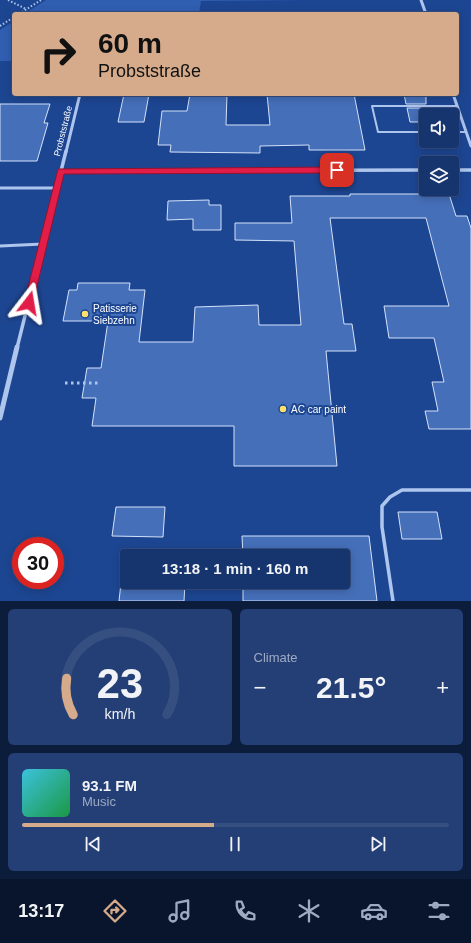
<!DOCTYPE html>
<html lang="en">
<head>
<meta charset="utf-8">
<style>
  body { margin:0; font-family:Helvetica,sans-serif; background:#233f76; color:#f1f3f6; height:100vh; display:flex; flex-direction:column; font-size:15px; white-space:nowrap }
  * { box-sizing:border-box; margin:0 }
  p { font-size:13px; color:#9eaac2 }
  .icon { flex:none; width:22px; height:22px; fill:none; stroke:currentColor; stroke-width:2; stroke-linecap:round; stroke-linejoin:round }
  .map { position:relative; height:601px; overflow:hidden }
  .details { display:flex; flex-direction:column; gap:8px; padding:8px; background:#0c1d3c; flex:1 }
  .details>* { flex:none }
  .guide { position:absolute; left:12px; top:12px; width:447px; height:84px; border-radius:4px; box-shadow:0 2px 10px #0003,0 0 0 1px #354f81; background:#d6ab8b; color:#111; overflow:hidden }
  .tools { position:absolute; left:419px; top:108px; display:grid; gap:8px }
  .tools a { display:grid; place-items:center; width:40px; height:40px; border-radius:4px; background:#16346e; box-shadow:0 2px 10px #0003,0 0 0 1px #354f81; font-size:20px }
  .speed { position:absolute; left:12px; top:537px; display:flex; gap:8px; font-size:20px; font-weight:700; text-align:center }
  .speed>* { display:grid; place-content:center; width:52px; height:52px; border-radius:50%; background:#16346e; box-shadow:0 2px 10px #0003,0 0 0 1px #354f81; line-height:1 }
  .speed .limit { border:6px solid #d22; background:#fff; color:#111 }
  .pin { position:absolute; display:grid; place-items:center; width:34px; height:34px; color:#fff; margin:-17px; border-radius:8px; box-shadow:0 2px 6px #0006 }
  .me { position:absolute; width:44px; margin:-22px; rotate:14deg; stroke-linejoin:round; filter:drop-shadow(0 0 3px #0008) }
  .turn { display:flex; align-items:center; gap:14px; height:84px; padding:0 20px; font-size:18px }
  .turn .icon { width:52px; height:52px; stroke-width:2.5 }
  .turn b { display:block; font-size:28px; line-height:34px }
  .big { font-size:30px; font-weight:700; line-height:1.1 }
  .details .card { flex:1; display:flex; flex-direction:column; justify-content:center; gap:6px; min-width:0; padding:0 14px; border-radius:6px; background:#233f76 }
  .details .dial { align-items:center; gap:0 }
  .dial svg { height:104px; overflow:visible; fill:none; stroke:#354f81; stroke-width:7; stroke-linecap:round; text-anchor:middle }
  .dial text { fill:#f1f3f6; stroke:none }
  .song { display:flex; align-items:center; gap:12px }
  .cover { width:48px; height:48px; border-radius:6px; background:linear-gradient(135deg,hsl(190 70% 55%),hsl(140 70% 35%)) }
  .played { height:4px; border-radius:2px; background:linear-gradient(90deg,#d6ab8b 45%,#354f81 45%) }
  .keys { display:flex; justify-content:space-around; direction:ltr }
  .heat { display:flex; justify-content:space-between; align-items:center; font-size:22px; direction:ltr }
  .details .tiles { flex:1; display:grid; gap:8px; grid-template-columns:1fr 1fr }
  .card:last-child { grid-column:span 2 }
  .trip { position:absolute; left:120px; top:549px; width:230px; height:40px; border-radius:4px; background:#16346e; box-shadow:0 2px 10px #0003,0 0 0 1px #354f81; font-weight:700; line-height:40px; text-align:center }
  .menu { display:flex; height:64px; justify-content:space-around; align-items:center; background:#09152c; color:#9eaac2 }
  .menu .icon { width:28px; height:28px }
  .menu .current { color:#d6ab8b }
  .menu b { font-size:18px; color:#f1f3f6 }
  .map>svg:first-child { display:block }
  .green { fill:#305eb0 }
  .building { fill:#456fb9; stroke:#d4e2fa }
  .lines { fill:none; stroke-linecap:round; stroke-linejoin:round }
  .path-far1 { stroke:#aec5ee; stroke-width:2; stroke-dasharray:1.5 2; stroke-linecap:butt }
  .path { stroke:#aec5ee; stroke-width:3; stroke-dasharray:2.5 3.5; stroke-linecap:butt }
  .service-far2 { stroke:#aec5ee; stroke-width:2 }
  .service-far1 { stroke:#aec5ee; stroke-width:3 }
  .service { stroke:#aec5ee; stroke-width:3.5 }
  .minor-far2 { stroke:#aec5ee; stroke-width:3 }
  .minor-far1 { stroke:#aec5ee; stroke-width:3.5 }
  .minor { stroke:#aec5ee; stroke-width:5 }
  .route { fill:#e11d48; stroke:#92132f }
  .poi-dot { fill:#fde16d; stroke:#1d4692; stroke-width:1.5 }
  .labels { text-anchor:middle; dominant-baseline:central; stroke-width:4; stroke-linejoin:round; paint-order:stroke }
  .far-street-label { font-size:9px; fill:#fff; stroke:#1d4692 }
  .poi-label { font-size:10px; fill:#fff; stroke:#1d4692; text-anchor:start }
</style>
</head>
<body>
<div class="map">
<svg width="471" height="601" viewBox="0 0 471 601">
  <rect width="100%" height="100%" fill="#1d4692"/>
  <path class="green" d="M 46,0 L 309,0 L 201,1 L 199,14 L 24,14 Z
    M 14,21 L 14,61 L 0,61 L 0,30 Z"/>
  <path class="building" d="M 124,94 L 149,94 L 144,122 L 118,122 Z
    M 190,94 L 227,94 L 226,125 L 270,125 L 267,94 L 354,94 L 365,150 L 309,150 L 309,145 L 260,146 L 260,153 L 170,152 L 171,145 L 158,145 L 162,111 L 187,111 Z
    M 404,94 L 426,94 L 426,104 L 406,104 Z
    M 0,104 L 50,104 L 44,123 L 48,123 L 37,161 L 0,161 Z
    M 407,108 L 426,108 L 426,122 L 410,122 Z
    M 350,194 L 449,194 L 456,216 L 467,216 L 471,228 L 471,429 L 429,429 L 425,411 L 438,411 L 432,382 L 444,382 L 434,338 L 389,338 L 384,306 L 449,306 L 426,218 L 330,218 L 344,324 L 352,324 L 356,351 L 326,351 L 337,466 L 234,466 L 234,426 L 92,426 L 96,398 L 82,398 L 87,368 L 101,368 L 108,321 L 63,321 L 69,290 L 77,290 L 78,283 L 130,283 L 129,290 L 145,290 L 139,342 L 193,342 L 195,307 L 258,305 L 259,325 L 301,325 L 294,241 L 235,240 L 235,223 L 292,223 L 290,196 L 350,196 Z
    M 209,200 L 209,205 L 221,205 L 221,230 L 193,230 L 193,219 L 167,220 L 168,201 Z
    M 116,507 L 165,507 L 163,537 L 112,536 Z
    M 398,512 L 437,512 L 442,539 L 402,539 Z
    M 242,536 L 369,536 L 377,601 L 243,601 L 243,582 L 343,582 L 343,556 L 243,556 Z
    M 121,583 L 185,583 L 184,601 L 119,601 Z"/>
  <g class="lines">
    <path class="path-far1" d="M 8,0 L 26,9
      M 19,14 L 41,0
      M 0,26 L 14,17"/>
    <path class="path" d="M 65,383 L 99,383"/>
    <path class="service-far2" d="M 280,14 L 321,14
      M 426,132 L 378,132 L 372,106 L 457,106
      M 452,132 L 466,132"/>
    <path class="service-far1" d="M 0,188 L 57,188
      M 0,246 L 43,244"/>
    <path class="service" d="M 393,601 L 382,527 L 382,506 L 390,497 L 402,490 L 471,490"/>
    <path class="minor-far2" d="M 421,0 L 426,14
      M 453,94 L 471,146
      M 66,152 L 80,94"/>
    <path class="minor-far1" d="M 452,170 L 471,170
      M 61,171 L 426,170
      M 17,348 L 66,151"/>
    <path class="minor" d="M 0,418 L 17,347"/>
  </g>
  <path class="route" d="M 337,167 L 341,170 L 337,173 L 64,174 L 33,303 L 32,306 L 25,306 L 24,303 L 58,169 Z"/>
  <g class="poi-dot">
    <circle cx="85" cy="314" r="4"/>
    <circle cx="283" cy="409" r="4"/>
  </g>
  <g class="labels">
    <g class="far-street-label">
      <text transform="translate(63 131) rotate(-76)">Probststraße</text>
    </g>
    <g class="poi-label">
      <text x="93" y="308">Patisserie<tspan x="93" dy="12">Siebzehn</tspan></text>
      <text x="291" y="409">AC car paint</text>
    </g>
  </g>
</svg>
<div class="tools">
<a><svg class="icon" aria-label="sound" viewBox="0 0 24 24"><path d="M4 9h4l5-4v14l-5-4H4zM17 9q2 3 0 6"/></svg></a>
<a><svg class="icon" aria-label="layers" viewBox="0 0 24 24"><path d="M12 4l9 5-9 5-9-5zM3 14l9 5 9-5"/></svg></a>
</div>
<div class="speed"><div class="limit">30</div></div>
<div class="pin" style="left:337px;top:170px;background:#d93025"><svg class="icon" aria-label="arrive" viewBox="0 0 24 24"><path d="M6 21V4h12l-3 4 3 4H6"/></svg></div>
<svg class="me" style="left:29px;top:303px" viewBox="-20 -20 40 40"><path d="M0-17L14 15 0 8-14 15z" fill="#e11d48" stroke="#fff" stroke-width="4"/></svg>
<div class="trip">13:18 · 1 min · 160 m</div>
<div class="guide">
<div class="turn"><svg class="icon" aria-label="right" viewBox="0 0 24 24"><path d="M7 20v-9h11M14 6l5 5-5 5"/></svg><div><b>60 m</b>Probststraße</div></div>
</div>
</div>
<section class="details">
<div class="tiles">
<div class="card dial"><svg viewBox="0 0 100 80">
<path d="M14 69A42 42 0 1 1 86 69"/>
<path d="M14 69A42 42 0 0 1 9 41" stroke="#d6ab8b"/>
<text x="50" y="56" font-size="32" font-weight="700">23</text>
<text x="50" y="72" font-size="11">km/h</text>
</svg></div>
<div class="card"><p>Climate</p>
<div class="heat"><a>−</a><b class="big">21.5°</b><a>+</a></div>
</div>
<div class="card">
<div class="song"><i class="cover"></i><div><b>93.1 FM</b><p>Music</p></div></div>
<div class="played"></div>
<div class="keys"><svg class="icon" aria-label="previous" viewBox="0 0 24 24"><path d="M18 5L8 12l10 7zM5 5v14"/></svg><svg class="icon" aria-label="pause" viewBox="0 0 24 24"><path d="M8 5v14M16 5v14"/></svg><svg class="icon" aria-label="next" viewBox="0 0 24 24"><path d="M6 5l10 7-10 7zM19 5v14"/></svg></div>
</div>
</div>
</section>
<nav class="menu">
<b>13:17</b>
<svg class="icon current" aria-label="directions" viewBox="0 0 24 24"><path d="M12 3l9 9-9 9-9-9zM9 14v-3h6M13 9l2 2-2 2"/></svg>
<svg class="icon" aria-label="music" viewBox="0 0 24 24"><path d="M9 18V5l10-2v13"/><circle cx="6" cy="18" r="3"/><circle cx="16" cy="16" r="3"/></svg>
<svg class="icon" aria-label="phone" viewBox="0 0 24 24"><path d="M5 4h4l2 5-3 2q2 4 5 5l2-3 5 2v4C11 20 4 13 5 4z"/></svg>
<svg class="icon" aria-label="climate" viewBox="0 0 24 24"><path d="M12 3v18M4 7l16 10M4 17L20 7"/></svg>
<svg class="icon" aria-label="car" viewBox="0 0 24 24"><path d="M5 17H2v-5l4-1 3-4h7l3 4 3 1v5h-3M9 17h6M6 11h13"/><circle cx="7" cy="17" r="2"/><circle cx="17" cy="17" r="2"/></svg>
<svg class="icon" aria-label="filters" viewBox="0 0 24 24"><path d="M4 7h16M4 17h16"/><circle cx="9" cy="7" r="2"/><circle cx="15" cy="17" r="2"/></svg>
</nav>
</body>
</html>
